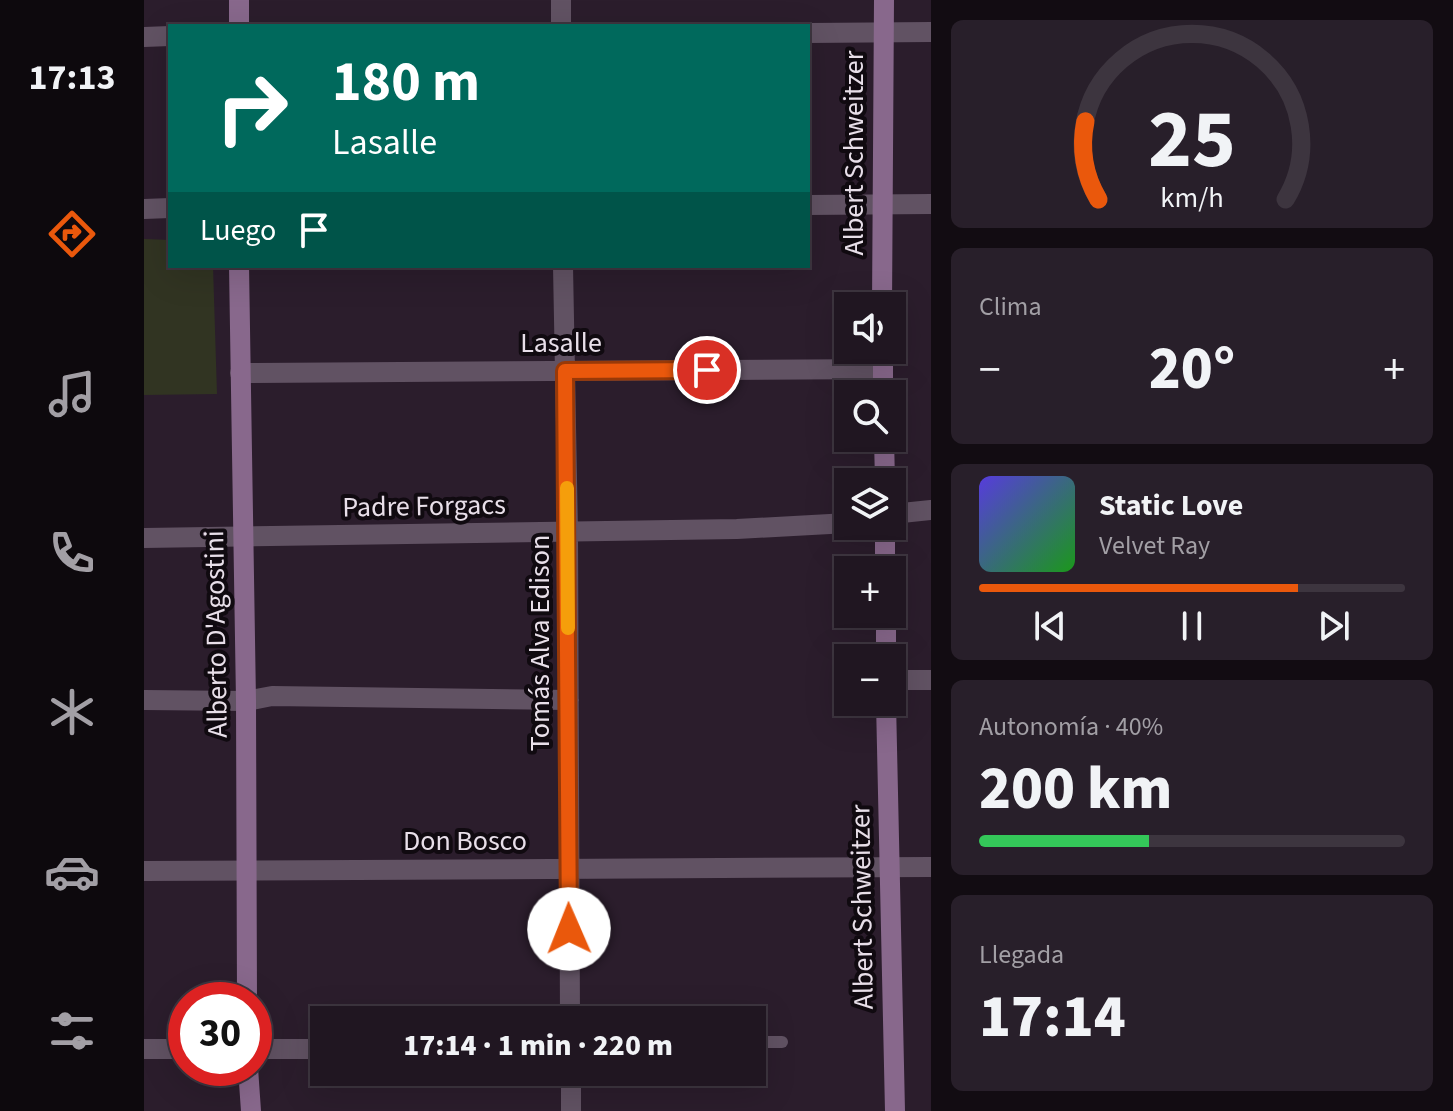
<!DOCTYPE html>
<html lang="es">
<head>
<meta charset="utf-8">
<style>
  body { margin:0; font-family:"Source Sans 3",sans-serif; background:#281f2a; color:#f1f3f6; height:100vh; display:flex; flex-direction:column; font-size:30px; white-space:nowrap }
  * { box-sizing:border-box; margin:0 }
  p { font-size:26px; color:#a29fa5 }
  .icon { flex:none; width:44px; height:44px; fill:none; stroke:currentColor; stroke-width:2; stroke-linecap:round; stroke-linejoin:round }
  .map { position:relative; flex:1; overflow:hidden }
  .side { display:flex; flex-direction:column; gap:20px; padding:20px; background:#120c12; width:522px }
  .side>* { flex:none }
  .hud { position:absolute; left:24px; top:24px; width:642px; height:244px; border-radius:0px; box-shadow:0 8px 32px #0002,0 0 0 2px #3d353f; background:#00695c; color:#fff; overflow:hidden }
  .tools { position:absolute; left:690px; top:292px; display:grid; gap:16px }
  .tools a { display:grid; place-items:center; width:72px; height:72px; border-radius:0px; background:#201621; box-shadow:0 8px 32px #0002,0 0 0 2px #3d353f; font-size:40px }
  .speed { position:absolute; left:24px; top:982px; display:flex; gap:16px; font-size:40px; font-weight:700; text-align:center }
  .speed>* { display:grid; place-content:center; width:104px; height:104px; border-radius:50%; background:#201621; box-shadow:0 8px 32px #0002,0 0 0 2px #3d353f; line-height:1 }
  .speed .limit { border:12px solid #d22; background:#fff; color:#111 }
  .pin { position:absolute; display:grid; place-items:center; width:68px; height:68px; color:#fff; margin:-34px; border:4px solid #fff; border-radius:50%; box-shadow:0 2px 8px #0007 }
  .me { position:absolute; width:88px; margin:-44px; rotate:359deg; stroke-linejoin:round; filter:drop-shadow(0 0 6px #0008) }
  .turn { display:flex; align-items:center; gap:28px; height:168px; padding:0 32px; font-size:36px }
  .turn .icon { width:104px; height:104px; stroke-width:2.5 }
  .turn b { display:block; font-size:56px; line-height:68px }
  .then { display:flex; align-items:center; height:76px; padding:0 32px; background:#0003; gap:16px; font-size:30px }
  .big { font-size:60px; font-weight:800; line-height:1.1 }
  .side .card { flex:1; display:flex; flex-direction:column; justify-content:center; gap:12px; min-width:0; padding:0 28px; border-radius:12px; background:#281f2a }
  .side .dial { align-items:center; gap:0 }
  .dial svg { height:208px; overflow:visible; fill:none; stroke:#3d353f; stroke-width:7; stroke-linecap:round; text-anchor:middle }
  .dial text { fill:#f1f3f6; stroke:none }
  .song { display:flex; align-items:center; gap:24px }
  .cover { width:96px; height:96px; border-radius:12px; background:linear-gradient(135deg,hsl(250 70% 55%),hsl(120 70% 35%)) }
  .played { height:8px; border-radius:4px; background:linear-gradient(90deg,#ea580c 75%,#3d353f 75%) }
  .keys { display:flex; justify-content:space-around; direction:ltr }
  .heat { display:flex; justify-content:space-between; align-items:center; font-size:44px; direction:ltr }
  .charge { height:12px; border-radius:6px; background:linear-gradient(90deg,#34c759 40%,#3d353f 0) }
  .trip { position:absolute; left:166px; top:1006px; width:456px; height:80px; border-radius:0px; background:#201621; box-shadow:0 8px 32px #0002,0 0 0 2px #3d353f; font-weight:800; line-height:80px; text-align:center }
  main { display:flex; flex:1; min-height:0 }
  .dock { display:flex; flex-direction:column; width:144px; justify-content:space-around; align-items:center; background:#0d090d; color:#a29fa5 }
  .dock .icon { width:56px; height:56px }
  .dock .active { color:#ea580c }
  .dock b { font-size:36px; color:#f1f3f6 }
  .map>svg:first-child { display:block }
  .green { fill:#313422 }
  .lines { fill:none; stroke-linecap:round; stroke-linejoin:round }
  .service { stroke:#615263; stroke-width:12 }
  .minor { stroke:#615263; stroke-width:20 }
  .secondary { stroke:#88688c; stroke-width:20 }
  .route-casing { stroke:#983908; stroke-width:20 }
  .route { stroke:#ea580c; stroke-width:14 }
  .slow { stroke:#f59e0b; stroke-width:14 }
  .labels { text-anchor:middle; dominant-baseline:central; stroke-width:8; stroke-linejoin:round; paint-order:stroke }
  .street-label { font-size:28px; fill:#e8dfe9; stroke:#100a10 }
</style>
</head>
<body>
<main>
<nav class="dock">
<b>17:13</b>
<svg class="icon active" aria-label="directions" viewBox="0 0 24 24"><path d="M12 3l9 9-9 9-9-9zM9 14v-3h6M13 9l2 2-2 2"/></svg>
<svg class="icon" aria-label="music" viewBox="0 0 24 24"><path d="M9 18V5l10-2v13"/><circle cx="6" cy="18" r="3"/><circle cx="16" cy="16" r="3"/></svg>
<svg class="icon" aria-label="phone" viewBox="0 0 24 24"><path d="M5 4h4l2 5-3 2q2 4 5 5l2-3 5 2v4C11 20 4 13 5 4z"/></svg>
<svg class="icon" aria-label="climate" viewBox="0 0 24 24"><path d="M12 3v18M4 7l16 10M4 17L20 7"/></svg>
<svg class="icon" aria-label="car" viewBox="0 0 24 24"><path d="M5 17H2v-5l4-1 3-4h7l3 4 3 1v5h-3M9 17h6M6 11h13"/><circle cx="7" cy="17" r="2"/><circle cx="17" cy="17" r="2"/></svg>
<svg class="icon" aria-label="filters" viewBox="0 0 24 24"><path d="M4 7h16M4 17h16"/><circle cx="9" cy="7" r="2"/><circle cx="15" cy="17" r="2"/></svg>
</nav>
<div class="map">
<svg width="787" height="1111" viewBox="0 0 787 1111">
  <rect width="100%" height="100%" fill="#2b1d2c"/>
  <path class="green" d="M 0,239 L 26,240 L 26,266 L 69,266 L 73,394 L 0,395 Z"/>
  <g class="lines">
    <path class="service" d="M 608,1042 L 638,1042"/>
    <path class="minor" d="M 417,26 L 417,0
      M 664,33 L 787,32
      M 0,37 L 26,36
      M 664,205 L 787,204
      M 0,209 L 26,208
      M 419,266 L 424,532 L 426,1020
      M 96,373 L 739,369
      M 748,514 L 787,510
      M 0,538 L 593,529 L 704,523
      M 748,680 L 787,680
      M 0,700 L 102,701 L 128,696 L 425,700
      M 0,871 L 787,867
      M 0,1049 L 42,1049
      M 110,1049 L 180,1049
      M 427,1072 L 427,1111"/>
    <path class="secondary" d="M 95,0 L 95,26
      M 95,266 L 102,701 L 103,1000
      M 738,306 L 740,0
      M 739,350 L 739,394
      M 740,438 L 741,482
      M 741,526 L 741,570
      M 742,614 L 742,658
      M 742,702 L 751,1111
      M 104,1068 L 107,1111"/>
  </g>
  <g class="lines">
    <defs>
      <path id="route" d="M 425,929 L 421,371 L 563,370"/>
    </defs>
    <use href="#route" class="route-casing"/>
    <use href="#route" class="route"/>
    <path class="slow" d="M 423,488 L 424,628"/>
  </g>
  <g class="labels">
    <g class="street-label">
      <text transform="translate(710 153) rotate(-90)">Albert Schweitzer</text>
      <text x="417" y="343">Lasalle</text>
      <text transform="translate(280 506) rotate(-1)">Padre Forgacs</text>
      <text transform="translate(72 634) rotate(-91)">Alberto D'Agostini</text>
      <text transform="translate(396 643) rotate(-90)">Tomás Alva Edison</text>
      <text x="321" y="841">Don Bosco</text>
      <text transform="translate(718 907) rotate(-91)">Albert Schweitzer</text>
    </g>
  </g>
</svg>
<div class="tools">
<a><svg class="icon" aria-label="sound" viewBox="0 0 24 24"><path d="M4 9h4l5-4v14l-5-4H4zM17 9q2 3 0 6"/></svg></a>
<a><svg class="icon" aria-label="search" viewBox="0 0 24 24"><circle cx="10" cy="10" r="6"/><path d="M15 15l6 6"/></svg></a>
<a><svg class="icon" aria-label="layers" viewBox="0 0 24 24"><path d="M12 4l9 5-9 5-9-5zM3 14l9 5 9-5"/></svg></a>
<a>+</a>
<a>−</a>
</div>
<div class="speed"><div class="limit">30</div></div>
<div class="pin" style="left:563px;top:370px;background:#d93025"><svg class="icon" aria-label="arrive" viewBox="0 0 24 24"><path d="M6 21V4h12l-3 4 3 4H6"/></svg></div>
<svg class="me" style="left:425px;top:929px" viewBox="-20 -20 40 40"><circle r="19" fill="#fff"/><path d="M0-13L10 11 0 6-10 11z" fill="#ea580c"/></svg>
<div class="trip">17:14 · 1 min · 220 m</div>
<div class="hud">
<div class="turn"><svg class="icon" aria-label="right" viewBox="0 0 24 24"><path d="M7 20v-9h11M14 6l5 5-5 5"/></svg><div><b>180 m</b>Lasalle</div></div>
<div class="then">Luego<svg class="icon" aria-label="arrive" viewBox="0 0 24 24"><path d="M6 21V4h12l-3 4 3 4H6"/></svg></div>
</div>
</div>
<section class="side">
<div class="card dial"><svg viewBox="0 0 100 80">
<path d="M14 69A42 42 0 1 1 86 69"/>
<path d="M14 69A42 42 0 0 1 9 39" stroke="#ea580c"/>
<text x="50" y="56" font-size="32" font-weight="700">25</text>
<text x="50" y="72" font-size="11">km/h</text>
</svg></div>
<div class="card"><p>Clima</p>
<div class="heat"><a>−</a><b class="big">20°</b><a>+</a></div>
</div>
<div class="card">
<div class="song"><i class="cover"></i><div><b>Static Love</b><p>Velvet Ray</p></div></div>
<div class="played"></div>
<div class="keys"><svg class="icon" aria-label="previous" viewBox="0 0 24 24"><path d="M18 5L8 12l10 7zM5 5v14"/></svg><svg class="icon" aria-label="pause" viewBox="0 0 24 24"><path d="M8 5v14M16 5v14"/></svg><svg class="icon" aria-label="next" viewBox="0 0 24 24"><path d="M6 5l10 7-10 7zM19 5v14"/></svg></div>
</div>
<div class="card"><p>Autonomía · 40%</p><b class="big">200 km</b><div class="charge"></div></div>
<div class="card"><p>Llegada</p><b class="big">17:14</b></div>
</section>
</main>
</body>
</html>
